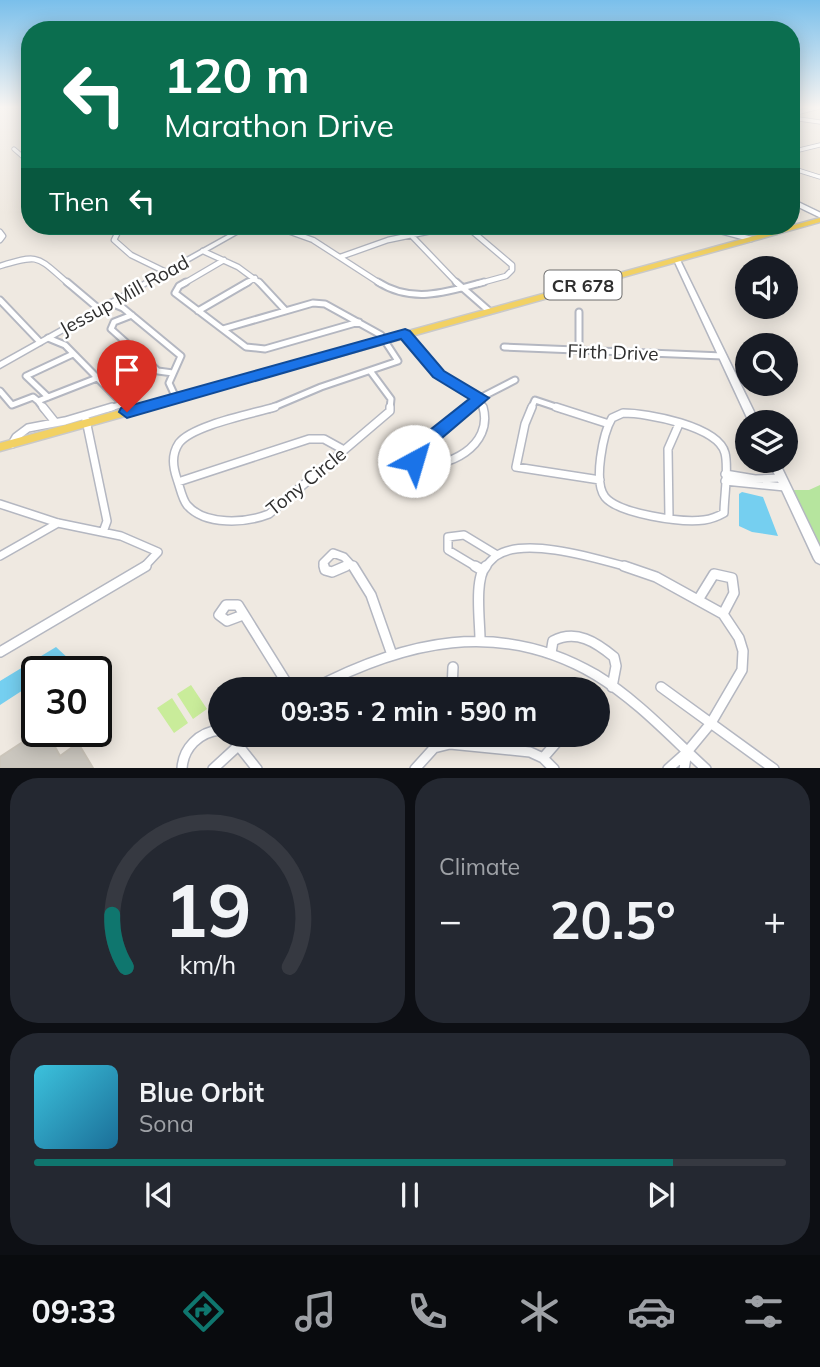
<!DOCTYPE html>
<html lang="en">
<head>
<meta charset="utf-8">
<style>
  body { margin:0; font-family:Mulish,sans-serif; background:#242831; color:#f1f3f6; height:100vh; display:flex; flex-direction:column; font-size:26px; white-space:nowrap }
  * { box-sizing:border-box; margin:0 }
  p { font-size:23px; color:#9ea1a6 }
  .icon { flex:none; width:38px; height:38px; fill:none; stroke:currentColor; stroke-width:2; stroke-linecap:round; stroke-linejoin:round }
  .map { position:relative; height:768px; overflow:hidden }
  .details { display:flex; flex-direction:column; gap:10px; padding:10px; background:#0d0f14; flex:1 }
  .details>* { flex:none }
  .guide { position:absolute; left:21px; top:21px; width:779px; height:214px; border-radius:28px; box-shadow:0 4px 18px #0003; background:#0b6e4f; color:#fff; overflow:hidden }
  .buttons { position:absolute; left:735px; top:256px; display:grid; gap:14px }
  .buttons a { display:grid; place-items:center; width:63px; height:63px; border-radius:50%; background:#171b24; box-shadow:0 4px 18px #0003; font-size:35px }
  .speed { position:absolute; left:21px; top:656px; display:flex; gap:14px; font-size:35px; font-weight:700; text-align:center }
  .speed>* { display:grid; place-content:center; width:91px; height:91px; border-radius:50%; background:#171b24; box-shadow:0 4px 18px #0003; line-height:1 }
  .speed .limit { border:4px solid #111; border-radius:10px; background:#fff; color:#111 }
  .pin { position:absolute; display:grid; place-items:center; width:60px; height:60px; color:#fff; margin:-72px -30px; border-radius:50% 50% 50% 0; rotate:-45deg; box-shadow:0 0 7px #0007 }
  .pin .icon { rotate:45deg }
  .me { position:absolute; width:77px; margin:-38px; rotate:39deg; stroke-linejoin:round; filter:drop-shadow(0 0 5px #0008) }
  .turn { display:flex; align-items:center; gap:24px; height:147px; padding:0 28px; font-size:32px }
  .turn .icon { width:91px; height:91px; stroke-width:2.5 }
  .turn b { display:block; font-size:49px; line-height:60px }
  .then { display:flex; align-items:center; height:66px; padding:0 28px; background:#0003; gap:14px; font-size:26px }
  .big { font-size:52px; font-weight:700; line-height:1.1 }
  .details .card { flex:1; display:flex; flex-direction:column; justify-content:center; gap:10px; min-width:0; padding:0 24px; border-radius:28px; background:#242831 }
  .details .dial { align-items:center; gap:0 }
  .dial svg { height:182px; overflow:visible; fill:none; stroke:#363941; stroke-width:7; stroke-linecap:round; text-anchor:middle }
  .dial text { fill:#f1f3f6; stroke:none }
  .song { display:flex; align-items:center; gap:21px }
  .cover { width:84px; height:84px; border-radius:10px; background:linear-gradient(135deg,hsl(190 70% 55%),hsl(200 70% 35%)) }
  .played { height:7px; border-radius:4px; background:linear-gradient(90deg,#0f766e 85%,#363941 85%) }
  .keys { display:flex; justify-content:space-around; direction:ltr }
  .heat { display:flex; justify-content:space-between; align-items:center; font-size:38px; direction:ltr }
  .details .tiles { flex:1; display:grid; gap:10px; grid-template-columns:1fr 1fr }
  .card:last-child { grid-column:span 2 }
  .trip { position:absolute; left:208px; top:677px; width:402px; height:70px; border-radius:35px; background:#171b24; box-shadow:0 4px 18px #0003; font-weight:700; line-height:70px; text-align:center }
  .tabs { display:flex; height:112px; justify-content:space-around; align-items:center; background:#090b0e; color:#9ea1a6 }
  .tabs .icon { width:49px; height:49px }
  .tabs .selected { color:#0f766e }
  .tabs b { font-size:32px; color:#f1f3f6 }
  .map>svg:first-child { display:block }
  .green { fill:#b6e59e }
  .pitch { fill:#c9ec9a }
  .water { fill:#75cff0 }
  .building { fill:#cbc7bf; stroke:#cbc5ba; stroke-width:2 }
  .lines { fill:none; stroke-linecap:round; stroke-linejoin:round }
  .street-far4-casing { stroke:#b4b7c1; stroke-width:5 }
  .street-far3-casing { stroke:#b4b7c1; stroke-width:7 }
  .street-far2-casing { stroke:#b4b7c1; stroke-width:9 }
  .street-far1-casing { stroke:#b4b7c1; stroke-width:10 }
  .street-casing { stroke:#b4b7c1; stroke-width:12 }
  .secondary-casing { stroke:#b4b7c1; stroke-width:3 }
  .primary-casing { stroke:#c9c9c9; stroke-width:3 }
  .street-far4 { stroke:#fff; stroke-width:3.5 }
  .street-far3 { stroke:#fff; stroke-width:4.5 }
  .street-far2 { stroke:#fff; stroke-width:5 }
  .street-far1 { stroke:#fff; stroke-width:7 }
  .street { stroke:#fff; stroke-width:9 }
  .secondary { fill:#fff; fill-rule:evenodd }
  .primary { fill:#f2d163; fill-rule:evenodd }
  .route { fill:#1a73e8; stroke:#114b97; stroke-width:2 }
  .labels { text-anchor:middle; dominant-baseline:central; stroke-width:5; stroke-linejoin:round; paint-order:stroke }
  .shield { fill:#fff; stroke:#6d6d6d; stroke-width:2 }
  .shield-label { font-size:18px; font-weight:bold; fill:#2e2e2e }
  .street-label { font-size:19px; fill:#2e2e2e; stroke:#fff }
</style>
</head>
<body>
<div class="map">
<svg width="820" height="769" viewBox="0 0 820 769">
  <rect width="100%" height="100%" fill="#efe9e1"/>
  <path class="green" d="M 820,485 L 820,545 L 793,490 L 809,490 Z"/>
  <path class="pitch" d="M 191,685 L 207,709 L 193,719 L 177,694 Z
    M 172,698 L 188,723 L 174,733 L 157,708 Z"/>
  <path class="water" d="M 742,492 L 763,497 L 778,536 L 752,532 L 739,526 L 739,494 Z
    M 56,647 L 70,660 L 51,672 L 37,672 L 37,681 L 0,705 L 0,681 Z"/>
  <path class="building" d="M 38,732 L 47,732 L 60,756 L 78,743 L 93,768 L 0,768 L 0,757 Z"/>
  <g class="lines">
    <defs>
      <path id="street-far4" d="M 820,107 L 792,114 L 799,119 L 820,122
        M 14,149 L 30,163
        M 791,152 L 820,145
        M 791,168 L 820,177"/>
      <path id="street-far3" d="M 791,201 L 820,215
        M 129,226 L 118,232 L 114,240 L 131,255 L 166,272
        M 274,226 L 313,240 L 381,284
        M 466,226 L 512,265 L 512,270 L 506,276 L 477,284
        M 701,226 L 751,239
        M 0,232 L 3,236 L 0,240
        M 411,235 L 458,284
        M 203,251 L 238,267 L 261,284
        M 340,257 L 388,240 L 455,226
        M 0,266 C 41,253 37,257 69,284
        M 183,284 L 224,260
        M 245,284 L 255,278"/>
      <path id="street-far2" d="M 67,282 L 99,309
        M 186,282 L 179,286 L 175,293 L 246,347 L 265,349 L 359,322
        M 259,282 L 285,310
        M 378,282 C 412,304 448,292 484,282
        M 456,282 L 488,310
        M 0,300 L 40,342
        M 111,303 L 123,308 L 181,356 L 169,383 L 176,398
        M 198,311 L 248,282
        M 579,312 L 579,350
        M 132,315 L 114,322 L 111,329 L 158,371 L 173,373
        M 223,329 L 313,303 L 325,304 L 381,335 L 398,361 L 321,387 L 269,409
        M 405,334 L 438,374 L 480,398 L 515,380
        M 48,338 L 65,345 L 123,404 L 107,409
        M 504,347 L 723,356
        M 371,372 L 391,399 L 390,409
        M 0,391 L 12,405 L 33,397 L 38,401 L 97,378
        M 48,397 L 26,376 L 73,354
        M 38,401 L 44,409
        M 467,409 L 480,398 L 483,409
        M 531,409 L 535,400 L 562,409"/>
      <path id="street-far1" d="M 43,407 L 55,422
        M 275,407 C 252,414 193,425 179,443 C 171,455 173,467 177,479 C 180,487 182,499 187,505 C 205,526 246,523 269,514 L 390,411 L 390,407
        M 469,407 L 418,450 L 414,456 L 415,464 C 447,470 494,446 483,407
        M 532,407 L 525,424 L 516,467 L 600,480
        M 556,407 L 609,424
        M 623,413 C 647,413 718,426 725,453 C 729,468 724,497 724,513 C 717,517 711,519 704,520 C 682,523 619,514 605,497 C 593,482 603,433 612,418 Z
        M 86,420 L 107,521 L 103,532
        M 12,444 L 16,437 L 28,428 L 65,421 L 112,407
        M 725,474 L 755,479 L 781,478
        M 725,481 L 785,487
        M 178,482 L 309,439 L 324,439 L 344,450
        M 0,504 L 58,523 L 121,536 L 158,552 L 143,568
        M 669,517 L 668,449 L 679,424
        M 0,556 L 58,523
        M 324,568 L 323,563 L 333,553 L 344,557 L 354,568
        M 342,568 L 350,564
        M 478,568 L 448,550 L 448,537 L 464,535 L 497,555
        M 484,568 C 488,564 492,559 496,556 C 525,536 598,559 631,568"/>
      <path id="street" d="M 324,566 L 325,570 L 332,572 L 346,566
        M 353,566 L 371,595 L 391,652
        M 475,566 L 482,570
        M 624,566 L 656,577 L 723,614 L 739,638 L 743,651 L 742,670 L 711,723 L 687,752 L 668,769
        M 698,600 L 714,574 L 732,578 L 734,593 L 723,614
        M 243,615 L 227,621 L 219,615 L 226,605 L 238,605 L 291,690
        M 480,639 C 480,622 474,578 486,566
        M 0,652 L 146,566
        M 551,653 L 553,641 C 576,629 596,642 614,657 L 616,666 L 612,687
        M 559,683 L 559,690
        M 661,687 L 774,769
        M 311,690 C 404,641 499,618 596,675 C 637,700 671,737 706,769
        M 452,690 L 453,667
        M 230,735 L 257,769
        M 543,758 L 563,735
        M 182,769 C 183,748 199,732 220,730
        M 213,769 L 250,735
        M 415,769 L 434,748 L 450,744 L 530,752 L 543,758 L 554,769
        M 684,769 L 687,752"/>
      <path id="secondary" d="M 244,226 L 251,226 L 0,368 L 0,362 Z
        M 677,258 L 680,260 L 759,422 L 749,422 L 674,260 Z
        M 768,460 L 778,460 L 820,547 L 820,564 L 816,562 L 814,559 Z"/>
      <path id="primary" d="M 820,218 L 820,222 L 0,451 L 0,443 Z"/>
    </defs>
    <use href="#street-far4" class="street-far4-casing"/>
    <use href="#street-far3" class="street-far3-casing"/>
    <use href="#street-far2" class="street-far2-casing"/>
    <use href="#street-far1" class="street-far1-casing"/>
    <use href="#street" class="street-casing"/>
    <use href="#secondary" class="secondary-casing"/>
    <use href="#primary" class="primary-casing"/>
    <use href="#street-far4" class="street-far4"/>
    <use href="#street-far3" class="street-far3"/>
    <use href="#street-far2" class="street-far2"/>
    <use href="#street-far1" class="street-far1"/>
    <use href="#street" class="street"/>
    <use href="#secondary" class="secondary"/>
    <use href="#primary" class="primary"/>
  </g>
  <linearGradient id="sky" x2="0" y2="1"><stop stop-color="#7abfeb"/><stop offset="0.5" stop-color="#f8f5f2"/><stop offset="1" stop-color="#f8f5f2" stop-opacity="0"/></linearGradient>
  <rect width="820" height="214" fill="url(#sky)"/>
  <path class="route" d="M 405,329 L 410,331 L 444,371 L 489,398 L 429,449 L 420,466 L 408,466 L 405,456 L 416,441 L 469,399 L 433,377 L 401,339 L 127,418 L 119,412 L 121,408 Z"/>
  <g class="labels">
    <rect class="shield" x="544.5" y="270.5" width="77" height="29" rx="5"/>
    <g class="shield-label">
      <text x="583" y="285">CR 678</text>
    </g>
    <g class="street-label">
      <text transform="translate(124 295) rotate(-29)">Jessup Mill Road</text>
      <text transform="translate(613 352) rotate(2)">Firth Drive</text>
      <text transform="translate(306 481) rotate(-39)">Tony Circle</text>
    </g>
  </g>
</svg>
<div class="buttons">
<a><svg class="icon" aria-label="sound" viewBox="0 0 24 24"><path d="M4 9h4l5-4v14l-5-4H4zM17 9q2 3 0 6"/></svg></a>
<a><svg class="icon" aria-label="search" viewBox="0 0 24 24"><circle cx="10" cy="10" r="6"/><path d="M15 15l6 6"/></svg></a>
<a><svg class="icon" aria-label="layers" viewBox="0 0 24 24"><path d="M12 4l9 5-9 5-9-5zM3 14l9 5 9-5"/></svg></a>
</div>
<div class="speed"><div class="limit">30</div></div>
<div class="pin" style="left:127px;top:412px;background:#d93025"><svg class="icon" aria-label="arrive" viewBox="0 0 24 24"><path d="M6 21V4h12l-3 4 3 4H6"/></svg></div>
<svg class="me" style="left:414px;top:461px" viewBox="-20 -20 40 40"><circle r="19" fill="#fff"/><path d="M0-13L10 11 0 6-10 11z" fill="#1a73e8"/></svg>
<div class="trip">09:35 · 2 min · 590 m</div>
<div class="guide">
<div class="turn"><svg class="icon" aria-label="left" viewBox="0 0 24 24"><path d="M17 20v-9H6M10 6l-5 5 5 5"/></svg><div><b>120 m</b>Marathon Drive</div></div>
<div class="then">Then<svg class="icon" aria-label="left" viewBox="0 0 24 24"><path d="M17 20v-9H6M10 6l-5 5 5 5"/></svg></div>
</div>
</div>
<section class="details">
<div class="tiles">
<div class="card dial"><svg viewBox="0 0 100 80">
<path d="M14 69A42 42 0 1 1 86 69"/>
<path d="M14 69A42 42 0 0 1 8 46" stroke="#0f766e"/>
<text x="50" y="56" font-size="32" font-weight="700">19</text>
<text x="50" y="72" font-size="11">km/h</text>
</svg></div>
<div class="card"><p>Climate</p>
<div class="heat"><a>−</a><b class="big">20.5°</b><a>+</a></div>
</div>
<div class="card">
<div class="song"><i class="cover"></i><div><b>Blue Orbit</b><p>Sona</p></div></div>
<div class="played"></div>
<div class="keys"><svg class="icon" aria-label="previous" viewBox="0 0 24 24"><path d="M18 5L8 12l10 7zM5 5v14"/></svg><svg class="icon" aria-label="pause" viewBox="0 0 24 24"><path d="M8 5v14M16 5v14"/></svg><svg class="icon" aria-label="next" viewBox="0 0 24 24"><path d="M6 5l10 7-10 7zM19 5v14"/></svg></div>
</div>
</div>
</section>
<nav class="tabs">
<b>09:33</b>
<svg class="icon selected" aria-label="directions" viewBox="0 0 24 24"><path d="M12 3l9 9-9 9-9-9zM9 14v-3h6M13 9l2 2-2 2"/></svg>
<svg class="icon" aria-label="music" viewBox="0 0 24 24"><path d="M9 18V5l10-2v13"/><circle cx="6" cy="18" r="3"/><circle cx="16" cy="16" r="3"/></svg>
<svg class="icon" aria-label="phone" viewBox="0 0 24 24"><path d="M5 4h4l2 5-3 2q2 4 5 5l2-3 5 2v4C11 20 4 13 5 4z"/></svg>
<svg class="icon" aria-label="climate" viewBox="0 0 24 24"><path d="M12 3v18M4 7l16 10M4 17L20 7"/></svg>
<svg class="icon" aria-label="car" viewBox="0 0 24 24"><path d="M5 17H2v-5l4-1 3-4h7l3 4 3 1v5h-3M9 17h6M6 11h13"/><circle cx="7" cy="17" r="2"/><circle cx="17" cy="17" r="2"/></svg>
<svg class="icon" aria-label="filters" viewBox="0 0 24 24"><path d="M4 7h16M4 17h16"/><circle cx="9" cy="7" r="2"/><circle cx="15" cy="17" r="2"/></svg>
</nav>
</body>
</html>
